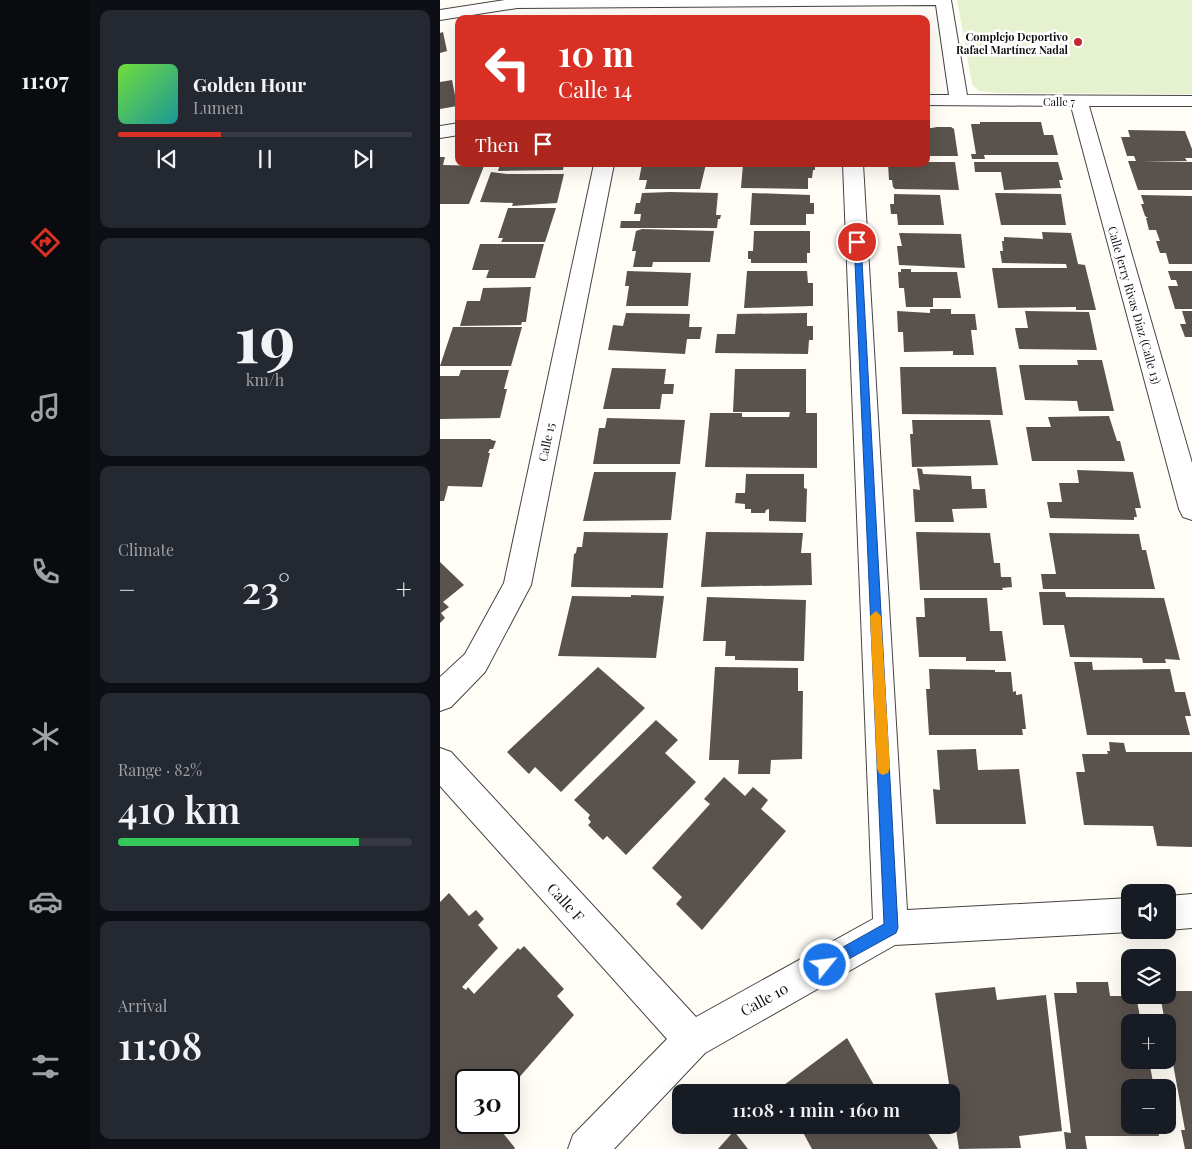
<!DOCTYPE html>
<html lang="en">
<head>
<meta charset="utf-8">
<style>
  body { margin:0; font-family:"Playfair Display",serif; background:#242831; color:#f1f3f6; height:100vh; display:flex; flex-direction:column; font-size:19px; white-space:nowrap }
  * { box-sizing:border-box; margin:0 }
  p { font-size:16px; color:#9ea1a6 }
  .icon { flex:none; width:28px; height:28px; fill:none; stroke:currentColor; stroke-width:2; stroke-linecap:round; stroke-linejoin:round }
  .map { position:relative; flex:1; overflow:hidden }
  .side { display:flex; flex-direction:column; gap:10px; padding:10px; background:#0d0f14; width:350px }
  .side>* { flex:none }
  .top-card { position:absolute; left:15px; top:15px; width:475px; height:152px; border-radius:10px; box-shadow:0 5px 20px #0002; background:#d93025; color:#fff; overflow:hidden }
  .buttons { position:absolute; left:681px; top:884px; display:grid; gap:10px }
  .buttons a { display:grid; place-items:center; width:55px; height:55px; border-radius:10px; background:#171b24; box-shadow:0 5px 20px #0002; font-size:25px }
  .speed { position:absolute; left:15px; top:1069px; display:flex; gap:10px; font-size:25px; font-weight:700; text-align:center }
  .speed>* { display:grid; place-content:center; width:65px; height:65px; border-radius:50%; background:#171b24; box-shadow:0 5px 20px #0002; line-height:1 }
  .speed .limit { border:2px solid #111; border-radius:8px; background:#fff; color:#111 }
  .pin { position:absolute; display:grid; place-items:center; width:42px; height:42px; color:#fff; margin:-21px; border:2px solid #fff; border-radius:50%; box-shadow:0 1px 5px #0007 }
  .me { position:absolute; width:55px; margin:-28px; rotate:61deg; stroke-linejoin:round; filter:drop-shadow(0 0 4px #0008) }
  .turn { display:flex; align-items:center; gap:18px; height:105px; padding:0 20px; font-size:22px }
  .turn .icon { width:65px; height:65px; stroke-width:2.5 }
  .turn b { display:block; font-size:35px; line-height:42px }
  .then { display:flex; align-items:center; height:48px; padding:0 20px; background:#0003; gap:10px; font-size:19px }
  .big { font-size:38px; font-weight:600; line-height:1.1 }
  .side .tile { flex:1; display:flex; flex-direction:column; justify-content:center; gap:8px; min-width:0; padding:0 18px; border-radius:10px; background:#242831 }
  .side .dial { align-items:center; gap:0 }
  .dial b { font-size:65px; line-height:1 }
  .song { display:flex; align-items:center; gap:15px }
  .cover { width:60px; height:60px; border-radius:8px; background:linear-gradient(135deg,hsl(100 70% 55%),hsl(180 70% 35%)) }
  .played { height:5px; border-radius:2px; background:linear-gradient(90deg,#d93025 35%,#363941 35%) }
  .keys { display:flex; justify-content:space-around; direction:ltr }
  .heat { display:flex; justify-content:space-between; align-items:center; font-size:28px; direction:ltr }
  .charge { height:8px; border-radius:4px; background:linear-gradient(90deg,#34c759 82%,#363941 0) }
  .trip { position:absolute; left:232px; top:1084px; width:288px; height:50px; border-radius:10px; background:#171b24; box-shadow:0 5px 20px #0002; font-weight:600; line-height:50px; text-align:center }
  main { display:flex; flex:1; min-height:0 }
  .dock { display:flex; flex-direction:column; width:90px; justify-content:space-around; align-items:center; background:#090b0e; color:#9ea1a6 }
  .dock .icon { width:35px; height:35px }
  .dock .on { color:#d93025 }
  .dock b { font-size:22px; color:#f1f3f6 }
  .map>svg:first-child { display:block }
  .pitch { fill:#e6f2cf }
  .building { fill:#5a524d }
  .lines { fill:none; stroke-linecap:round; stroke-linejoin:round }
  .minor-casing { stroke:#444; stroke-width:2 }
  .minor { fill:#fff; fill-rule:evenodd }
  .route { fill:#1a73e8; stroke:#114b97 }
  .slow { fill:#f59e0b }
  .poi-dot { fill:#c4262e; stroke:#fff; stroke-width:2 }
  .labels { text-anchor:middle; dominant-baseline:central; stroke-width:5; stroke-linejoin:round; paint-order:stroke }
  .far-poi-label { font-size:11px; font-weight:bold; fill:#111; stroke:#fff; text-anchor:end }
  .far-street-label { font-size:11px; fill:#111; stroke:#fff }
  .street-label { font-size:12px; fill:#111; stroke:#fff }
  .near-street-label { font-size:15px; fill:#111; stroke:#fff }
</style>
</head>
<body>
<main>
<nav class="dock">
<b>11:07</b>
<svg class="icon on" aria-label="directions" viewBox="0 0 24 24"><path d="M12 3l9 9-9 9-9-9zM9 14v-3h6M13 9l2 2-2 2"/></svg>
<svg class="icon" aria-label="music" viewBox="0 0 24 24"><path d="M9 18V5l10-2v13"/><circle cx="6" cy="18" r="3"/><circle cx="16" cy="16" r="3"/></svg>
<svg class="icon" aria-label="phone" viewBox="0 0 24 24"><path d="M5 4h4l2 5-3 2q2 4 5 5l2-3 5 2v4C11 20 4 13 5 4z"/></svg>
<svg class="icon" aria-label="climate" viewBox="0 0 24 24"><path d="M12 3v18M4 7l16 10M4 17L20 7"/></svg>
<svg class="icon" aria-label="car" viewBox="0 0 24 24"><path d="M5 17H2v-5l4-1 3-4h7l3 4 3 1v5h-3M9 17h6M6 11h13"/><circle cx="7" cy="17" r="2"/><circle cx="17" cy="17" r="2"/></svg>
<svg class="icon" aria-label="filters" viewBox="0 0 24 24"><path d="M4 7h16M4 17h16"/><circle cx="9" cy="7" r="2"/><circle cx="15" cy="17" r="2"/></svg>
</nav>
<section class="side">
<div class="tile">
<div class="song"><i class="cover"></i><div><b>Golden Hour</b><p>Lumen</p></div></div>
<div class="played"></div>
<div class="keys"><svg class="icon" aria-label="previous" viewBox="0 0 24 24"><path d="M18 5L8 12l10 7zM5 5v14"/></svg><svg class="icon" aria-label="pause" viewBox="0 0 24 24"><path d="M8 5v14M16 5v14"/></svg><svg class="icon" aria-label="next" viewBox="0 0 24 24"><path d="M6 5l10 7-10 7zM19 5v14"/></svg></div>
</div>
<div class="tile dial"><b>19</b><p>km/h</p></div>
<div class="tile"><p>Climate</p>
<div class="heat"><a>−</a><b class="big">23°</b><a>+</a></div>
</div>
<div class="tile"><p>Range · 82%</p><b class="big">410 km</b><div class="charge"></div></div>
<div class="tile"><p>Arrival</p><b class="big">11:08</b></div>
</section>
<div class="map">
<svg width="752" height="1149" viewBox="0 0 752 1149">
  <rect width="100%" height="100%" fill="#fffdf5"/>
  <path class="pitch" d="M 517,0 L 752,0 L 752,94 L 558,93 L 539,91 L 532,84 Z"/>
  <path class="building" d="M 3,32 L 7,51 L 0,53 L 0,33 Z
    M 12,80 L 17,106 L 0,109 L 0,82 Z
    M 540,122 L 601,122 L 604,135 L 613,135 L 618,155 L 544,155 L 545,159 L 532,159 L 531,154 L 536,154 L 531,124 L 540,124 Z
    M 497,127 L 511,127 L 514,129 L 518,156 L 486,156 L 486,129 Z
    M 688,130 L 745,131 L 752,149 L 752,158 L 745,158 L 747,161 L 701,161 L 752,162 L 752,190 L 698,190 L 688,161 L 696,161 L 694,156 L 687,156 L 681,137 L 690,137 Z
    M 0,157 L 5,157 L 3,165 L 44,166 L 29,204 L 0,204 Z
    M 486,162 L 515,162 L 519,190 L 455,189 L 453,187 L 452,180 L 449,180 L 448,164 L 486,164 Z
    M 534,162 L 618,162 L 623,180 L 619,180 L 621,188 L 564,190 L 561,172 L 535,172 Z
    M 60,164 L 124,164 L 123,170 L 58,171 Z
    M 202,164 L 266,164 L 260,189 L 205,189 L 207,180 L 199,180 Z
    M 303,164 L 375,164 L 375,170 L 373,170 L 372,178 L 368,178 L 368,189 L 301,188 Z
    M 51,172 L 67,174 L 124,174 L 117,203 L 72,206 L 73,203 L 40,202 Z
    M 230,192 L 278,193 L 276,215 L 281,215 L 280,219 L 278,219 L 277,228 L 180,228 L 181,221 L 200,221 L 201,214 L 194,214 L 196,203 L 200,203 L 202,193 Z
    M 312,193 L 370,195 L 370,203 L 374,203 L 374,214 L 366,214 L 366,225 L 310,225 Z
    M 555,193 L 621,194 L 626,225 L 561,225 Z
    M 454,194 L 500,195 L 504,225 L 458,225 L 457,214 L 451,214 L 450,204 L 454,204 Z
    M 701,195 L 752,196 L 752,264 L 729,264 L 726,253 L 720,253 L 716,241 L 720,241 L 716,230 L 709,230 L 706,218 L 708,218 L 705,216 L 701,204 L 704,204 Z
    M 68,208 L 116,208 L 105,242 L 61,242 L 63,238 L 58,238 Z
    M 202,229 L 274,231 L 270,262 L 213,262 L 212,267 L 193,267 L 196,251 L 192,251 L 196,231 Z
    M 314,231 L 370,231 L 370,253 L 367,253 L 367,263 L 311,263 L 311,259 L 308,259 L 308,251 L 313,251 Z
    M 602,232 L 631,233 L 638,264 L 645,265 L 656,310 L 636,310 L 636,307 L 558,308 L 552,268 L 627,268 L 626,264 L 562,263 L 560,251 L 563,251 L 562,241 L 564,241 L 564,237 L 603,239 Z
    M 459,233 L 521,234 L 525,268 L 459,265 L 457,246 L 462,246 Z
    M 40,244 L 104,244 L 95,278 L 46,278 L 49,270 L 32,270 Z
    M 461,269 L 471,269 L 471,272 L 517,272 L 521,298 L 493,298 L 493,307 L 466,307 L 464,288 L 459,288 L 458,272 L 461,272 Z
    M 187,271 L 251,273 L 248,306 L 186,306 L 189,286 L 185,286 Z
    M 307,271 L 367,271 L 368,283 L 373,283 L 373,306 L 304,308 Z
    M 728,271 L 752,271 L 752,309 L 735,309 L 728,286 L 738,286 L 736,280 L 731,280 Z
    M 91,287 L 86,322 L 82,322 L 81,325 L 20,326 L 27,301 L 40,301 L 43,288 Z
    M 490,309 L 511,309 L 511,314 L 535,314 L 537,330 L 531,330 L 534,355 L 513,355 L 513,351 L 464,352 L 463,332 L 458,332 L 457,311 L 490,313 Z
    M 585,311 L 649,312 L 657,350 L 579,349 L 575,328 L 588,328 Z
    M 742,311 L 752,311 L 752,337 L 745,337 L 740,324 L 746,324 Z
    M 186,313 L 250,314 L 249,327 L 262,327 L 260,339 L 247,339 L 245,354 L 168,350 L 173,325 L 183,326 Z
    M 367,313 L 367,326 L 373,326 L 373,340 L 369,340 L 368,354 L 275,353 L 277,334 L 295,334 L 297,314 Z
    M 13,327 L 82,327 L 71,366 L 0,366 Z
    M 637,360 L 662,360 L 674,411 L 639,411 L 637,401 L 585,400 L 579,365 L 638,365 Z
    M 460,367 L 556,367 L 563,415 L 462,414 Z
    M 172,368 L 226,369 L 224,384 L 234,384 L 233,394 L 222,394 L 220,409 L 163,409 Z
    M 295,369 L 366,369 L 366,413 L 377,413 L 377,468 L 265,467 L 270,413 L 302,413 L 302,417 L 349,417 L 350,412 L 293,412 Z
    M 21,370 L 69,370 L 64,389 L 67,389 L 60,418 L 0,419 L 0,376 L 19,376 Z
    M 669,416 L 677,441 L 680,441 L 685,461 L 592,461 L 586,427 L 611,427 L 608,417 Z
    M 167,418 L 245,420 L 240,464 L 153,464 L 159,428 L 165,428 Z
    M 472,420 L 550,420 L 558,465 L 472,467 L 470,434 L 473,434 Z
    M 0,439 L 51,439 L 51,440 L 56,441 L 53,449 L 50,449 L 48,453 L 50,453 L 42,487 L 8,486 L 4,501 L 0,501 Z
    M 477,468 L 482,469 L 483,474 L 531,476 L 532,489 L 545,489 L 547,508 L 512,509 L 514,522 L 475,522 L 473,489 L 480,490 Z
    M 637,470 L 693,472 L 701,508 L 695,508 L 697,517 L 694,517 L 694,520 L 610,518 L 607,502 L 622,502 L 619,483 L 639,483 Z
    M 154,472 L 236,472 L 231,520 L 143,521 Z
    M 306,474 L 364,474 L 364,488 L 367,489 L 366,522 L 329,521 L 329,509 L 326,510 L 325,513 L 311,513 L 311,509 L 305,509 L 305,504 L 295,503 L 296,493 L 305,493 Z
    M 144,532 L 228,533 L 223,588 L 131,587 L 134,554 L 136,553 L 137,547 L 142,547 Z
    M 266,532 L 363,533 L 361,553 L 371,553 L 372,585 L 261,587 Z
    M 476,532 L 550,533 L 554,563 L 560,563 L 561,577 L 571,577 L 572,587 L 562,588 L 563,590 L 480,590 Z
    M 609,533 L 699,534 L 702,550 L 706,550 L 715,589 L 603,589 L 601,574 L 616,574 Z
    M 0,562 L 24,585 L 3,602 L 9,607 L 1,613 L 5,618 L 0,623 Z
    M 599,592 L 625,592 L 626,597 L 724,598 L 740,660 L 725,659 L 726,663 L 703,663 L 702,658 L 630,657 L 624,625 L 603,625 Z
    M 191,595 L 224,596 L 216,658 L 118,656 L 132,596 L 191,597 Z
    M 267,597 L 366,600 L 364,661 L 295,660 L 295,656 L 285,656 L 286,641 L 263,641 Z
    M 484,598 L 547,598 L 550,631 L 562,631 L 566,661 L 526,661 L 526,657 L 479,657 L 476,617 L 485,617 Z
    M 634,662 L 652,662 L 653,670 L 730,669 L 735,692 L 745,692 L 751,716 L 745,716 L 750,735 L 647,735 Z
    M 158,667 L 205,708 L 121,792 L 95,767 L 89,774 L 67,752 Z
    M 275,667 L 358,668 L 358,691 L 363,691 L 362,759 L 331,760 L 330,774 L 298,774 L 299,760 L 269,760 Z
    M 489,669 L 555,670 L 555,672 L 571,672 L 573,692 L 576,691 L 576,695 L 582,694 L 586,729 L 582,729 L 583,735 L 489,735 L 486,689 L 490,689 Z
    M 216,720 L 238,740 L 225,753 L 256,782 L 186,855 L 167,836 L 163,840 L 148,825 L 151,822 L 148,818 L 150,815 L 134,800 Z
    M 669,742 L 684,743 L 686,752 L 752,752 L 752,847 L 717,846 L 713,826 L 644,825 L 636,772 L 645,772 L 642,754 L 668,754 L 667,751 L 670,751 Z
    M 536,749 L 538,770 L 579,769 L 586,824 L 496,824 L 493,789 L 500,790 L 497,750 Z
    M 284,777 L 305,796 L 313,787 L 328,800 L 321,809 L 346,831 L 262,930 L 236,904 L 242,897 L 212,868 L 270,804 L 264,799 Z
    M 9,893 L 29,916 L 36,910 L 44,919 L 38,925 L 58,948 L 22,987 L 26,990 L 28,987 L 34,994 L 78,948 L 80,950 L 84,946 L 124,989 L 117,996 L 134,1015 L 69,1089 L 69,1080 L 26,1080 L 26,1122 L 54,1122 L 75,1148 L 74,1149 L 0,1149 L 0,902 Z
    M 636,982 L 668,982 L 670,996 L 696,996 L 701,1022 L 690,1022 L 690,1060 L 709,1060 L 714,1088 L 690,1088 L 690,1125 L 717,1125 L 719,1136 L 645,1136 L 647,1149 L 626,1149 L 624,1132 L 631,1133 L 614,993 L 637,993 Z
    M 555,987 L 557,1000 L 606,995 L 622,1131 L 579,1136 L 581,1148 L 519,1149 L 495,993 Z
    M 728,991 L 752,991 L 752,1149 L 745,1149 L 741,1130 L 745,1130 L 728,1036 L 728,1022 L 725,1022 L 720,995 L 728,995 Z
    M 407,1038 L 438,1092 L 342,1092 L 340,1088 Z
    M 359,1125 L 483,1125 L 498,1149 L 372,1149 Z
    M 294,1131 L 308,1149 L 278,1149 Z"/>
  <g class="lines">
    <defs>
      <path id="minor" d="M 65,0 L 511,0 L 527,95 L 752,96 L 752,106 L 649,106 L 752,463 L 752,520 L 743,517 L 739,509 L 631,106 L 486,105 L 486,95 L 509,95 L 496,5 L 77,8 L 0,20 L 0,10 Z
        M 19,123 L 19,135 L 0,138 L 0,126 Z
        M 154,164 L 174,164 L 91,585 L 45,672 L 11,707 L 0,711 L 0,677 L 25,654 L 64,583 Z
        M 403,164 L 423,164 L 467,910 L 690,898 L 690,930 L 695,930 L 690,932 L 455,945 L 265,1053 L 174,1149 L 128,1149 L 133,1135 L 227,1039 L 0,786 L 0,748 L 11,752 L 256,1017 L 433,919 Z
        M 752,894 L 752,928 L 728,930 L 728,896 Z"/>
    </defs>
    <use href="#minor" class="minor-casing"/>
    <use href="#minor" class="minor"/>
  </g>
  <path class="route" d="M 414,240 L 421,242 L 458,928 L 456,933 L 385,972 L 380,970 L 378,965 L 380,960 L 444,924 Z"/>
  <path class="slow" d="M 436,611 L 441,616 L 450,768 L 448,773 L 443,775 L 439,773 L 437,768 L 430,616 Z"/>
  <circle class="poi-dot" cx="638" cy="42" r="5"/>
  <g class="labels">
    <g class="far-poi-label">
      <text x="628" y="36">Complejo Deportivo<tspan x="628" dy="13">Rafael Martínez Nadal</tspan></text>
    </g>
    <g class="far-street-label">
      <text x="619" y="101">Calle 7</text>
    </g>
    <g class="street-label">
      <text transform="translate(695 305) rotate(74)">Calle Jerry Rivas Díaz (Calle 13)</text>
      <text transform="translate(106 442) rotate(-78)">Calle 15</text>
    </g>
    <g class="near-street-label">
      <text transform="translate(126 902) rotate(48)">Calle F</text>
      <text transform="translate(324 999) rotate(-29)">Calle 10</text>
    </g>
  </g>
</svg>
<div class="buttons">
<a><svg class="icon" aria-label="sound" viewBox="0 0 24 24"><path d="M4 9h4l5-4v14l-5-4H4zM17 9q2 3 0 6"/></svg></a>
<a><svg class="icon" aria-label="layers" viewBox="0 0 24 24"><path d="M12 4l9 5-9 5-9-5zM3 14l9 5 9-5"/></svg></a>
<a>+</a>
<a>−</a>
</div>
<div class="speed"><div class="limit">30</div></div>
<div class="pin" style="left:417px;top:242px;background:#d93025"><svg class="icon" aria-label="arrive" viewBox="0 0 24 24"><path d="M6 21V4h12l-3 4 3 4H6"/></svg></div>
<svg class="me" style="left:385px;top:965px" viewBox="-20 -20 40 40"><circle r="17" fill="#1a73e8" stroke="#fff" stroke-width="3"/><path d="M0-11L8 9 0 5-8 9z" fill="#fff"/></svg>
<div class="trip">11:08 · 1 min · 160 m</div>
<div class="top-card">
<div class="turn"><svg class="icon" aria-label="left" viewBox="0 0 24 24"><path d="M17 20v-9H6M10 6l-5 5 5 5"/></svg><div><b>10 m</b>Calle 14</div></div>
<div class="then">Then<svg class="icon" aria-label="arrive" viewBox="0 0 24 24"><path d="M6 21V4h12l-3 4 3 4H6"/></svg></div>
</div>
</div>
</main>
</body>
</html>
